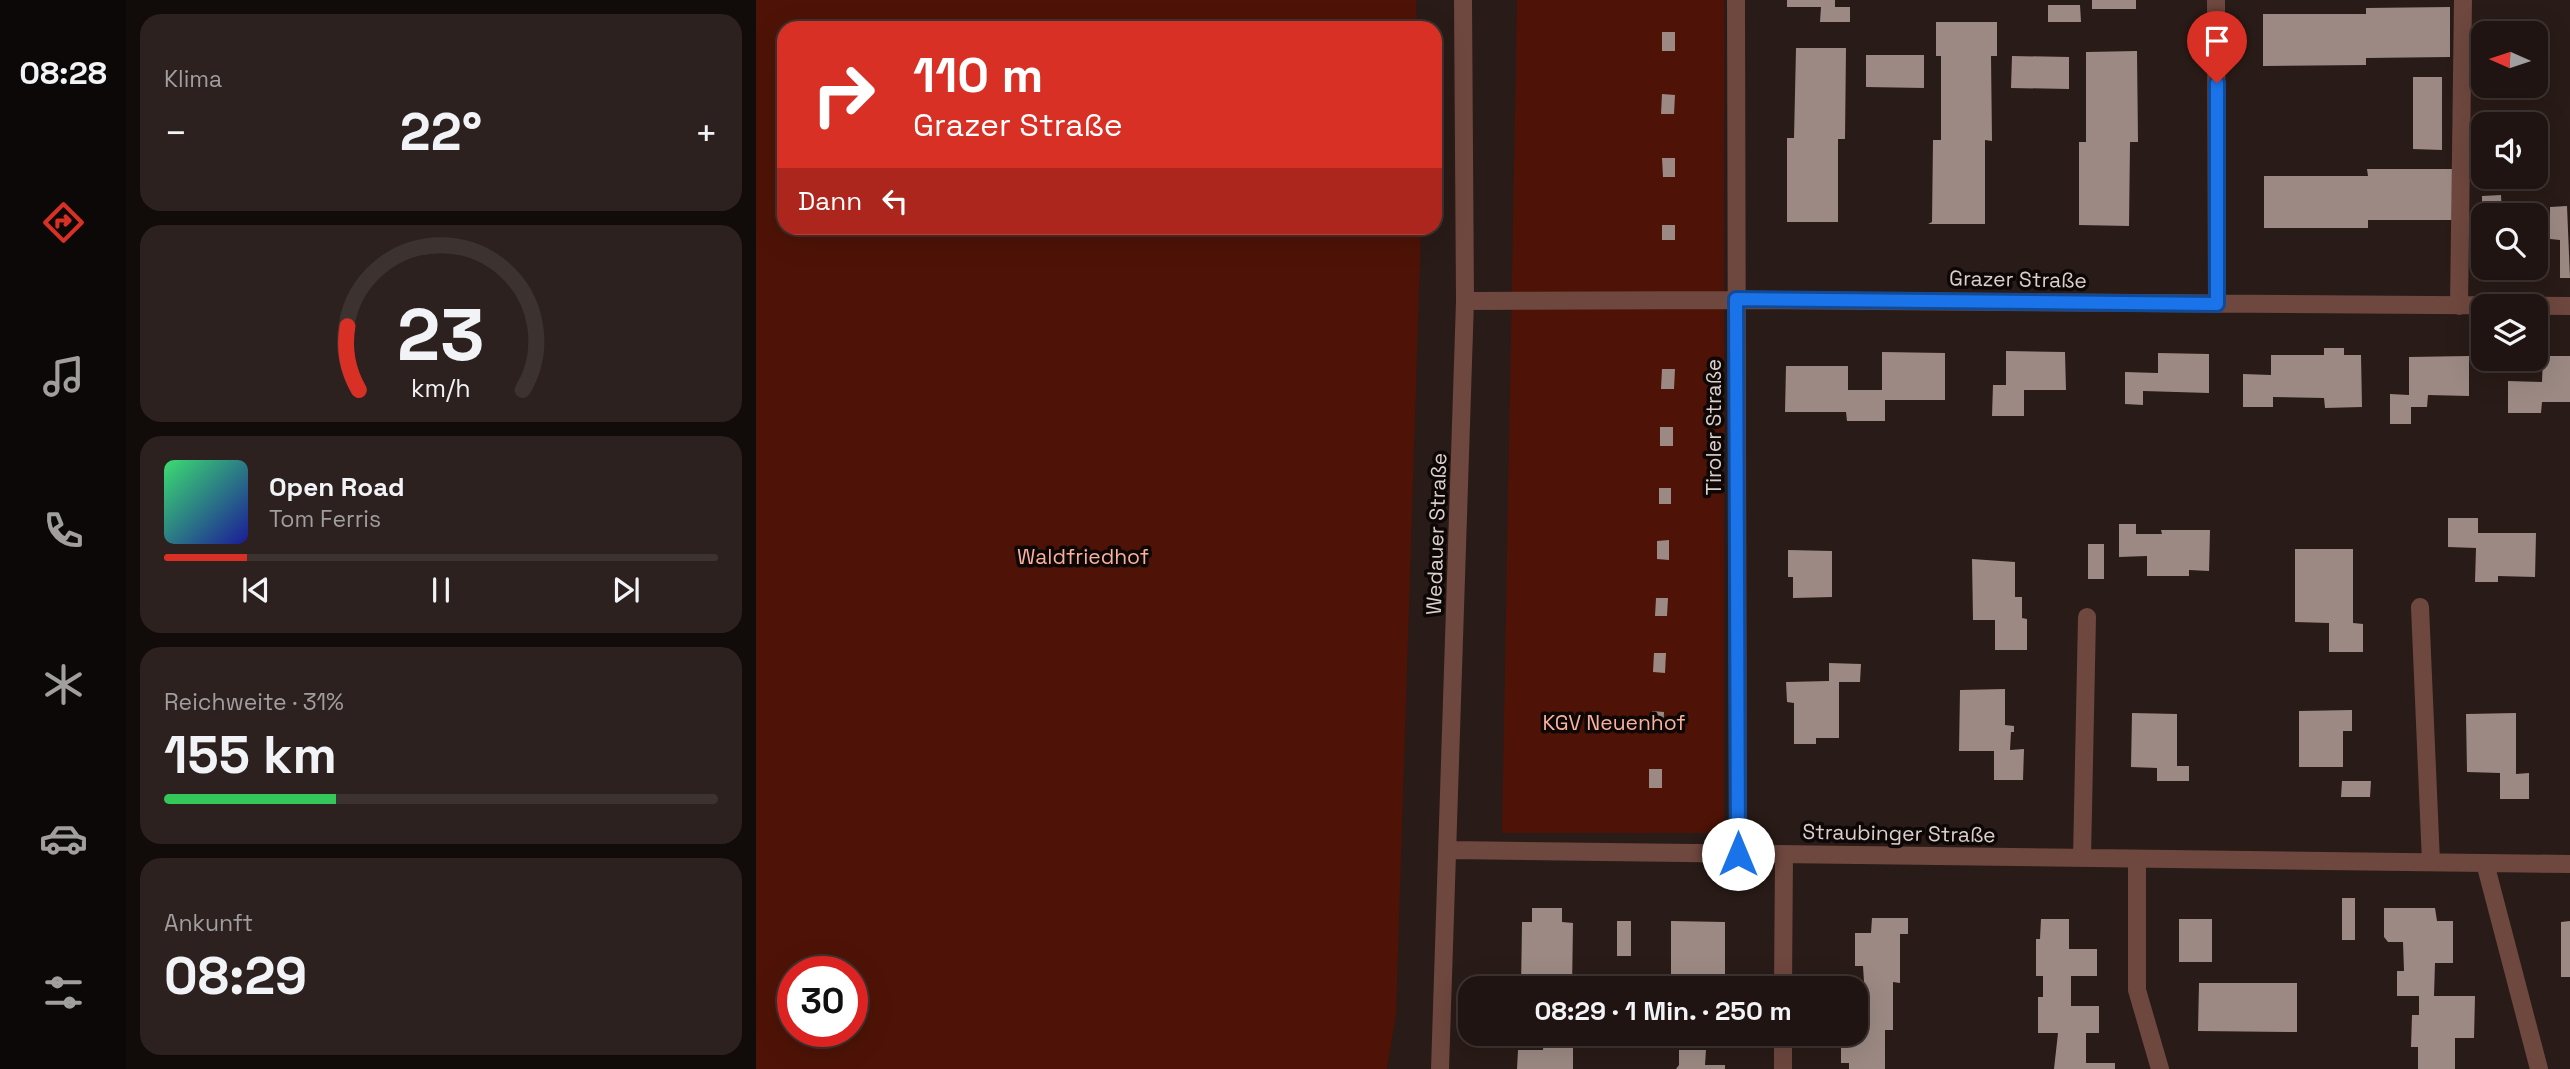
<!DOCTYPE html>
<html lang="de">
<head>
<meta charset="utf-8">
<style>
  body { margin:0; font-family:"Space Grotesk",sans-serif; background:#2c211f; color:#f1f3f6; height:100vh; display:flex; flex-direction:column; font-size:26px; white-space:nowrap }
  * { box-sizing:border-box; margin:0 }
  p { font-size:23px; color:#a19e9f }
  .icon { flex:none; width:38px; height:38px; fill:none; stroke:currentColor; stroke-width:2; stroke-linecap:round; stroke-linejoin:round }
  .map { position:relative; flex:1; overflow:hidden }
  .panel { display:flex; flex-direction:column; gap:14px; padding:14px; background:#110b09; width:630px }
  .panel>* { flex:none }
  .banner { position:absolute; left:21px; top:21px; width:665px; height:214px; border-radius:21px; box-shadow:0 7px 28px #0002,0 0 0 2px #3c3331; background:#d93025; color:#fff; overflow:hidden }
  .needle { width:46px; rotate:273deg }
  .buttons { position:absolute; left:1715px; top:21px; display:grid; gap:14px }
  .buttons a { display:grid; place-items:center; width:77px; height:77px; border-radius:14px; background:#1f1411; box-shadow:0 7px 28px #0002,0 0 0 2px #3c3331; font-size:35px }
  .speed { position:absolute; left:21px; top:956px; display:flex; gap:14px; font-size:35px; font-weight:700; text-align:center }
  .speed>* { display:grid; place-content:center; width:91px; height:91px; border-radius:50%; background:#1f1411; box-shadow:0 7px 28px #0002,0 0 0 2px #3c3331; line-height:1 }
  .speed .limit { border:10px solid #d22; background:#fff; color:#111 }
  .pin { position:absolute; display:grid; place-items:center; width:60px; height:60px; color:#fff; margin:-72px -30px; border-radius:50% 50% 50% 0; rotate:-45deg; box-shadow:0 0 7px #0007 }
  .pin .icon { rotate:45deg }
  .me { position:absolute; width:77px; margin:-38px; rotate:0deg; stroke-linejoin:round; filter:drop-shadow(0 0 5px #0008) }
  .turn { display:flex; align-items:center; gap:24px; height:147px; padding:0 21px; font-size:32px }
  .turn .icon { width:91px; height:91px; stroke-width:2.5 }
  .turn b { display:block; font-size:49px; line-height:60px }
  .then { display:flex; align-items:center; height:66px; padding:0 21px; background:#0003; gap:14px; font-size:26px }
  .big { font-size:52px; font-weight:800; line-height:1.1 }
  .panel .widget { flex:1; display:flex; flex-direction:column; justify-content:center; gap:10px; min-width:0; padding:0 24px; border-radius:21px; background:#2c211f }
  .panel .dial { align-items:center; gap:0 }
  .dial svg { height:182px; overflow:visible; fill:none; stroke:#3c3331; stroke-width:7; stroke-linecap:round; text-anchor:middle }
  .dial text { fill:#f1f3f6; stroke:none }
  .song { display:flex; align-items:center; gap:21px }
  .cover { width:84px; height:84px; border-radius:10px; background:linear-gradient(135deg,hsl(140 70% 55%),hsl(240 70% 35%)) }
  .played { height:7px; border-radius:4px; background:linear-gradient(90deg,#d93025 15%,#3c3331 15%) }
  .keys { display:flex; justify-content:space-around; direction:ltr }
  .heat { display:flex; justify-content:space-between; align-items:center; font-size:38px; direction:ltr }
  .charge { height:10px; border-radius:5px; background:linear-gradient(90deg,#34c759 31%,#3c3331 0) }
  .trip { position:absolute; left:702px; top:976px; width:410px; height:70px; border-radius:21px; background:#1f1411; box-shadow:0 7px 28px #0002,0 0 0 2px #3c3331; font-weight:800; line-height:70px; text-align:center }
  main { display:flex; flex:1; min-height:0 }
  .dock { display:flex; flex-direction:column; width:126px; justify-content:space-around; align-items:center; background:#0c0807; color:#a19e9f }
  .dock .icon { width:49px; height:49px }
  .dock .selected { color:#d93025 }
  .dock b { font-size:32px; color:#f1f3f6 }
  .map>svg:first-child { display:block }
  .green { fill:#4e1306; fill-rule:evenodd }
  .building { fill:#9c8984 }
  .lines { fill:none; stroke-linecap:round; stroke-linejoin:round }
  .minor { stroke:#6e473e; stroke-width:18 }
  .route-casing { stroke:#114b97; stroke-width:18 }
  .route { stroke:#1a73e8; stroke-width:12 }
  .labels { text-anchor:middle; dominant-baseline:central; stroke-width:7; stroke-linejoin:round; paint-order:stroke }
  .street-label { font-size:21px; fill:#dacfcd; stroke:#0d0706 }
  .park-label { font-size:21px; fill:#fbb09e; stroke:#0d0706 }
</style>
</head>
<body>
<main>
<nav class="dock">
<b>08:28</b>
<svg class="icon selected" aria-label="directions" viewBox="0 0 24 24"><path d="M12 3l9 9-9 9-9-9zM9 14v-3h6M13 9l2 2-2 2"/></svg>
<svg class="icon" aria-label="music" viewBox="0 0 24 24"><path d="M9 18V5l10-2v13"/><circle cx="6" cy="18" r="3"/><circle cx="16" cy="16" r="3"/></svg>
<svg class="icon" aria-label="phone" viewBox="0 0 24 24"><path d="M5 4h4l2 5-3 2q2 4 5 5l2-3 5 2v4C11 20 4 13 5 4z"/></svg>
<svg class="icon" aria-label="climate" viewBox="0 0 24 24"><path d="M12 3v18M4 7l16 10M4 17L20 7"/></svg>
<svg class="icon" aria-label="car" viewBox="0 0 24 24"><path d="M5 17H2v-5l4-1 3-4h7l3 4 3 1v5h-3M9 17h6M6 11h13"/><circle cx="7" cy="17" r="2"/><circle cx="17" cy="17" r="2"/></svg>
<svg class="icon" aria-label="filters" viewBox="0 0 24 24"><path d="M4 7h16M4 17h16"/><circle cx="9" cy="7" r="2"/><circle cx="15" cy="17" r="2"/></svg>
</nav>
<section class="panel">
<div class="widget"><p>Klima</p>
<div class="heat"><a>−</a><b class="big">22°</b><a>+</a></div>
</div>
<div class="widget dial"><svg viewBox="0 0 100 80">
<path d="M14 69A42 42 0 1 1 86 69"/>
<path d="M14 69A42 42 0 0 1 9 41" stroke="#d93025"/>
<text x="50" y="56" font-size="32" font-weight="700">23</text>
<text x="50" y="72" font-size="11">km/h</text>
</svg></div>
<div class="widget">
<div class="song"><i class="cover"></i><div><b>Open Road</b><p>Tom Ferris</p></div></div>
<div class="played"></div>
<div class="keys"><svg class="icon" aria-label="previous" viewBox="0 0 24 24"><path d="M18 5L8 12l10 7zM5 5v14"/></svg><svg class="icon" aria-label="pause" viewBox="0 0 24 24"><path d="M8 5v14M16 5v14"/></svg><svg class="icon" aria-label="next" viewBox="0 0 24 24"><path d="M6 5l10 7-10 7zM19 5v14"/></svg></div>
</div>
<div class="widget"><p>Reichweite · 31%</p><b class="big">155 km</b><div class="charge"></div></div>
<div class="widget"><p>Ankunft</p><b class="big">08:29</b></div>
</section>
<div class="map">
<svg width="1814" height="1069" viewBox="0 0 1814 1069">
  <rect width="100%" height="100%" fill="#291b17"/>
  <path class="green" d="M 0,0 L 660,0 L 661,28 L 28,28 L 28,228 L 665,228 L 640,1014 L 631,1069 L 0,1069 ZM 37,971 L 96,971 L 96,1031 L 37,1031 Z
    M 761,0 L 968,0 L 968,833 L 746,833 Z"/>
  <path class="building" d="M 1031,0 L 1079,0 L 1079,7 L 1094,7 L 1094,22 L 1064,22 L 1065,7 L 1031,7 Z
    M 1336,0 L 1380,0 L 1380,9 L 1336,9 Z
    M 1292,5 L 1324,5 L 1325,22 L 1292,22 Z
    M 1694,7 L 1694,57 L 1610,58 L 1610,65 L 1507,66 L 1507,14 L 1610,14 L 1610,8 Z
    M 1180,22 L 1241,22 L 1241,56 L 1235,56 L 1236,141 L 1229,140 L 1229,224 L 1172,224 L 1176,222 L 1177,140 L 1185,140 L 1185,56 L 1180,56 Z
    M 906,32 L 919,32 L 919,51 L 906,51 Z
    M 1040,48 L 1090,48 L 1089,139 L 1082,139 L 1082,222 L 1031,222 L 1031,138 L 1038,138 Z
    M 1381,51 L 1382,142 L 1374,142 L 1373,226 L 1323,225 L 1323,142 L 1330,142 L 1330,52 Z
    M 1110,55 L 1168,55 L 1168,88 L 1110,87 Z
    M 1256,56 L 1313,57 L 1313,89 L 1255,88 Z
    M 1657,77 L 1686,77 L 1686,150 L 1657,149 Z
    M 906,94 L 919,95 L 918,114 L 905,114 Z
    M 906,158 L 919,158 L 919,177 L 907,177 Z
    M 1611,169 L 1696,169 L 1696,220 L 1612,220 L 1612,228 L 1508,228 L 1508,176 L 1612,176 Z
    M 1745,195 L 1746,215 L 1726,215 L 1726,196 Z
    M 1811,206 L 1814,278 L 1804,278 L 1804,240 L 1794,239 L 1794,207 Z
    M 1775,210 L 1789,210 L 1790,238 L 1780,238 L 1780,215 L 1775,215 Z
    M 906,225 L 919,225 L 919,240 L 906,240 Z
    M 1736,268 L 1770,268 L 1770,279 L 1736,278 Z
    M 1568,348 L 1588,348 L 1588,355 L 1605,355 L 1606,407 L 1569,408 L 1568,398 L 1517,397 L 1517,407 L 1487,407 L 1487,374 L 1515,375 L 1515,355 L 1568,355 Z
    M 1250,351 L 1309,352 L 1310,390 L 1268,390 L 1268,416 L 1236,416 L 1237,385 L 1250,385 Z
    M 1126,352 L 1189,353 L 1189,400 L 1129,400 L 1129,421 L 1091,421 L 1090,412 L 1029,412 L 1030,366 L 1092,366 L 1092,390 L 1126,390 Z
    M 1402,353 L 1453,354 L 1453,393 L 1387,391 L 1387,405 L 1369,404 L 1369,372 L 1402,373 Z
    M 1713,356 L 1713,396 L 1672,395 L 1671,407 L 1655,407 L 1655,424 L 1634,424 L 1634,394 L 1653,395 L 1653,357 Z
    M 1787,356 L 1814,356 L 1814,402 L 1786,402 L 1785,413 L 1752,413 L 1752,381 L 1786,382 Z
    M 906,369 L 919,369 L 918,389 L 905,389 Z
    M 904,427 L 917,427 L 917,446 L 904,446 Z
    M 903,488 L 915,488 L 915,504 L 903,504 Z
    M 1692,518 L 1722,518 L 1722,533 L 1780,533 L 1779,577 L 1742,576 L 1742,582 L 1719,582 L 1720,548 L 1692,547 Z
    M 1363,524 L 1380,524 L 1380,534 L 1406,534 L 1405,530 L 1454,530 L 1453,571 L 1433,570 L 1433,576 L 1391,576 L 1391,556 L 1363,557 Z
    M 913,540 L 913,560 L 901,559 L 901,541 Z
    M 1332,544 L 1348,544 L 1348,579 L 1332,579 Z
    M 1539,549 L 1597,549 L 1597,623 L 1607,624 L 1607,652 L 1573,652 L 1573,623 L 1539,622 Z
    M 1032,550 L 1076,551 L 1076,597 L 1037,598 L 1037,577 L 1032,577 Z
    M 1216,559 L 1259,562 L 1259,597 L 1266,597 L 1266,618 L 1271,619 L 1271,650 L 1239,650 L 1239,620 L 1217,620 Z
    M 900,598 L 912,598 L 911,616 L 899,616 Z
    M 898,653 L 910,653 L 909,673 L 897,672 Z
    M 1073,663 L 1105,664 L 1104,682 L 1083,682 L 1083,738 L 1060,738 L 1060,744 L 1038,744 L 1038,703 L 1031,702 L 1030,682 L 1073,681 Z
    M 1249,689 L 1249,725 L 1258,726 L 1258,732 L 1255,732 L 1254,750 L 1268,749 L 1267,780 L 1238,780 L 1238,751 L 1203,751 L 1204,690 Z
    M 1596,710 L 1596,731 L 1587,731 L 1587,767 L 1543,767 L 1543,711 Z
    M 896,711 L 908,712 L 907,730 L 895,730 Z
    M 1376,713 L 1421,714 L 1421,766 L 1433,766 L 1433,781 L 1401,781 L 1401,768 L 1375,767 Z
    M 1760,713 L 1760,774 L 1773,773 L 1773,799 L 1744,799 L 1744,773 L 1711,772 L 1710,714 Z
    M 893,769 L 906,769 L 906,788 L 893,788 Z
    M 1586,781 L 1615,781 L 1614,797 L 1585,797 Z
    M 1586,898 L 1599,898 L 1599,940 L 1586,940 Z
    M 776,908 L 806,908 L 806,922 L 817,923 L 816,989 L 765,989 L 766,922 L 776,922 Z
    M 1628,908 L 1679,908 L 1681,921 L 1697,921 L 1697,963 L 1679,963 L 1678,996 L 1719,996 L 1718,1038 L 1699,1038 L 1699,1069 L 1662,1069 L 1662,1047 L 1655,1047 L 1656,1015 L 1663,1015 L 1663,996 L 1641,996 L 1641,971 L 1648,971 L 1647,942 L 1632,942 L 1628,937 Z
    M 1116,918 L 1152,918 L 1152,934 L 1144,934 L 1144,983 L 1137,982 L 1137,1030 L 1129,1030 L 1129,1069 L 1093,1069 L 1093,1063 L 1085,1063 L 1085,1034 L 1099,1034 L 1101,1015 L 1099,989 L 1091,989 L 1091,982 L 1108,982 L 1107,966 L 1099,966 L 1099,933 L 1115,933 Z
    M 1285,919 L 1313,919 L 1313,949 L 1341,949 L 1341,976 L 1315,976 L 1315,1006 L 1343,1006 L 1343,1033 L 1330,1033 L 1330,1063 L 1359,1063 L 1359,1069 L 1298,1069 L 1302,1033 L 1282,1033 L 1282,997 L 1287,997 L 1287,976 L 1280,976 L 1280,939 L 1284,939 Z
    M 1423,919 L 1456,919 L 1456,962 L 1423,962 Z
    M 861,921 L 875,921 L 875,956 L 861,956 Z
    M 915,921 L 969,922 L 969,989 L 915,989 Z
    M 1814,921 L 1814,977 L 1805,977 L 1805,922 Z
    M 1443,983 L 1541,983 L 1541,1032 L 1442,1031 Z
    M 788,1034 L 817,1035 L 817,1069 L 761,1069 L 762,1050 L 787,1050 Z
    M 923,1050 L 950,1050 L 949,1065 L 969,1065 L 969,1069 L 920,1069 L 923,1065 Z"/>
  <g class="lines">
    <path class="minor" d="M 980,0 L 982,854
      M 1460,0 L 1461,304
      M 709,301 L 980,300 L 1814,306
      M 1703,306 L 1707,0
      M 1664,607 L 1675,862
      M 694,850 L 1814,864
      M 1326,858 L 1331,617
      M 1381,859 L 1381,990 L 1404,1069
      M 1729,863 L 1783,1069
      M 1027,989 L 1028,855
      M 684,1069 L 709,301 L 707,0
      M 1027,1069 L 1027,1034"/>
  </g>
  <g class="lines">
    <defs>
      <path id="route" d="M 982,854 L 980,299 L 1461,304 L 1461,83"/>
    </defs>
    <use href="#route" class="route-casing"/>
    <use href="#route" class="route"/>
  </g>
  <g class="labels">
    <g class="street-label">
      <text transform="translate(1262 279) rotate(1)">Grazer Straße</text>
      <text transform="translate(957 427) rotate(-90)">Tiroler Straße</text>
      <text transform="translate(680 534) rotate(-88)">Wedauer Straße</text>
      <text transform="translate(1143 833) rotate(1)">Straubinger Straße</text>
    </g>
    <g class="park-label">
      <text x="327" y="556">Waldfriedhof</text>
      <text x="858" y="722">KGV Neuenhof</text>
    </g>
  </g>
</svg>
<div class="buttons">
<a><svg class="needle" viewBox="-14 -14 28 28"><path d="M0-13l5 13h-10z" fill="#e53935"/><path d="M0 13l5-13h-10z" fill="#a19e9f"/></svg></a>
<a><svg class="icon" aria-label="sound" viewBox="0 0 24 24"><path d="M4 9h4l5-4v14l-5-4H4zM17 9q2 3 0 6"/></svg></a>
<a><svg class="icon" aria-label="search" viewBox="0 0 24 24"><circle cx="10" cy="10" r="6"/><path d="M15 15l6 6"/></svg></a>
<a><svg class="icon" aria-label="layers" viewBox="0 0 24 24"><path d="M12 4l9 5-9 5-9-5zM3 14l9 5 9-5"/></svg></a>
</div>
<div class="speed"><div class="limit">30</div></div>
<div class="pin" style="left:1461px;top:83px;background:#d93025"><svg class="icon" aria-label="arrive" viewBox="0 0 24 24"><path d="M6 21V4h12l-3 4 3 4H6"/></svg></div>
<svg class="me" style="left:982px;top:854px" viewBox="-20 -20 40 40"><circle r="19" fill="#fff"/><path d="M0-13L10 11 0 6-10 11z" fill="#1a73e8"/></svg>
<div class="trip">08:29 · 1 Min. · 250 m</div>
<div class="banner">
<div class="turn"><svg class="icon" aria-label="right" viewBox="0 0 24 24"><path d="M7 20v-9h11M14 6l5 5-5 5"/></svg><div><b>110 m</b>Grazer Straße</div></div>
<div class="then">Dann<svg class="icon" aria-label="left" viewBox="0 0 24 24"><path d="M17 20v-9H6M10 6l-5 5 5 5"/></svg></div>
</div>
</div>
</main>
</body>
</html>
